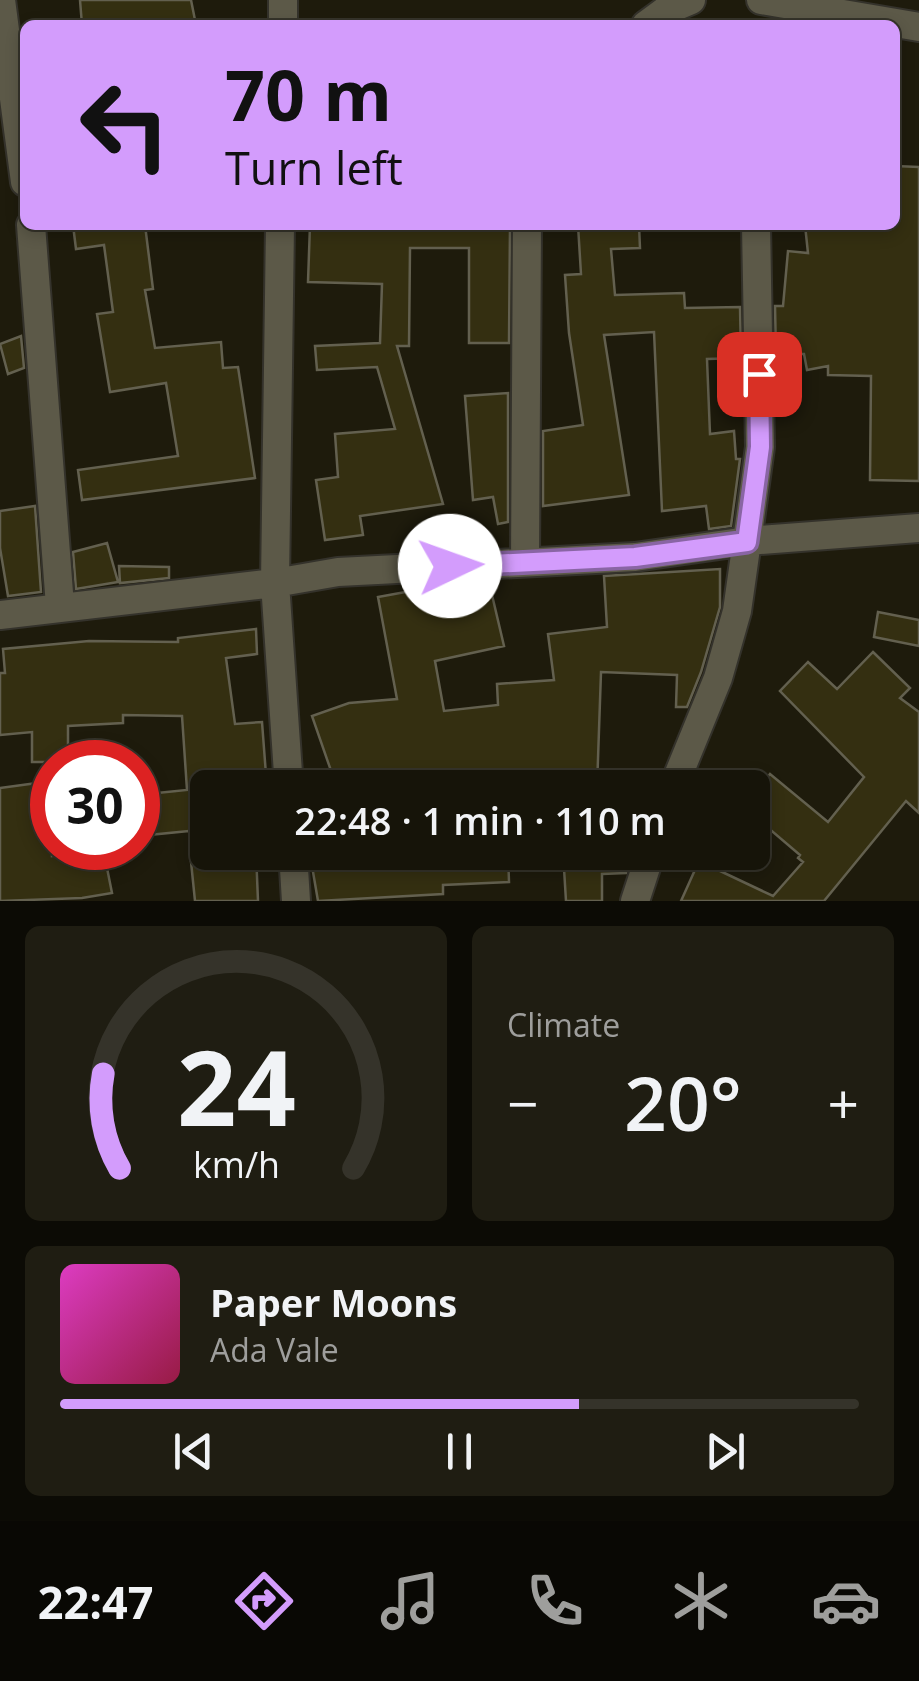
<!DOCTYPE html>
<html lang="en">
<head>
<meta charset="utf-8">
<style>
  body { margin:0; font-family:"Open Sans",sans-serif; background:#1f1d12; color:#f1f3f6; height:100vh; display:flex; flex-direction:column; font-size:38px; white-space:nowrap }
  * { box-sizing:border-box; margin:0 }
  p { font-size:32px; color:#9e9e9c }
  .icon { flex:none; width:55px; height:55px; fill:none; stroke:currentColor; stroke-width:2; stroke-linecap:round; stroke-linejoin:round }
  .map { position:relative; height:901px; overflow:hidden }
  .sheet { display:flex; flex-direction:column; gap:25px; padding:25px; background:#0c0b05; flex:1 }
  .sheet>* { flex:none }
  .banner { position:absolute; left:20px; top:20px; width:880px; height:210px; border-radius:15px; box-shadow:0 5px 15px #0003,0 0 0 2px #35332a; background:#d39cfc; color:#111; overflow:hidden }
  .speed { position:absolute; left:30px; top:740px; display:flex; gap:20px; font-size:50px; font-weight:700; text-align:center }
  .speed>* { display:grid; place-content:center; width:130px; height:130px; border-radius:50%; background:#161409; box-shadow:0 5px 15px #0003,0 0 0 2px #35332a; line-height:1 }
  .speed .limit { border:15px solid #d22; background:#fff; color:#111 }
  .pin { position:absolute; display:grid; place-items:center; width:85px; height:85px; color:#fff; margin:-42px; border-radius:20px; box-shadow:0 5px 15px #0006 }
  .me { position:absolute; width:110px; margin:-55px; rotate:87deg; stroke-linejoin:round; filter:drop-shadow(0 0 8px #0008) }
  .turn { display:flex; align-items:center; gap:35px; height:210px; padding:0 40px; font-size:45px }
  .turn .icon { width:130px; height:130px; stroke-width:2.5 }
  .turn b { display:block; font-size:70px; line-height:85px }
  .big { font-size:75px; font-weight:600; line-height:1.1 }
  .sheet .tile { flex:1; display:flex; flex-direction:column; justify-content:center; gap:15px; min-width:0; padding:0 35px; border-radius:15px; background:#1f1d12 }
  .sheet .dial { align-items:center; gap:0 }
  .dial svg { height:260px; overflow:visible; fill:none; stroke:#35332a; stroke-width:7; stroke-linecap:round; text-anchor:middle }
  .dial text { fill:#f1f3f6; stroke:none }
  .song { display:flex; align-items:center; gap:30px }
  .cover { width:120px; height:120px; border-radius:15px; background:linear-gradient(135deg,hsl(310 70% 55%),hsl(340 70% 35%)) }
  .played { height:10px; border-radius:5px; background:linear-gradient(90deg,#d39cfc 65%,#35332a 65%) }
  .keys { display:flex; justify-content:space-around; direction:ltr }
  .heat { display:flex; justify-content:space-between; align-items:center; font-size:55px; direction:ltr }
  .sheet .tiles { flex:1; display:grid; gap:25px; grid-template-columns:1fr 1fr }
  .tile:last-child { grid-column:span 2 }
  .trip { position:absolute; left:190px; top:770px; width:580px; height:100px; border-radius:15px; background:#161409; box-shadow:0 5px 15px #0003,0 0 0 2px #35332a; font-weight:600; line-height:100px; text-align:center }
  .menu { display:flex; height:160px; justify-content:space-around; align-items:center; background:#090804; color:#9e9e9c }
  .menu .icon { width:70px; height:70px }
  .menu .selected { color:#d39cfc }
  .menu b { font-size:45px; color:#f1f3f6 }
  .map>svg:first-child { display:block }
  .building { fill:#342f11; stroke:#63604f; stroke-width:2.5 }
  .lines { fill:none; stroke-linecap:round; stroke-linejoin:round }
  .minor-casing { stroke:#34322b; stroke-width:32 }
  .minor { stroke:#5c5948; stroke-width:28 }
  .route-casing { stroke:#8965a4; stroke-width:25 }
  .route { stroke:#d39cfc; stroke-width:18 }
</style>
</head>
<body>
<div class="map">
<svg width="919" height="901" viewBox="0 0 919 901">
  <rect width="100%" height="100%" fill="#1e1b0c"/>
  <path class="building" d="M 80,0 L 191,0 L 196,25 L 82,25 Z
    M 895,166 L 919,167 L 919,481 L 870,480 L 871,376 L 828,375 L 828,366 L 807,370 L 804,354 L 776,354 L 775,306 L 783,306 L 788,251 L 808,253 L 805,225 L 895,225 Z
    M 73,225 L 145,225 L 153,289 L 145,290 L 155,348 L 221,342 L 223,368 L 238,367 L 255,478 L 82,500 L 78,470 L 178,456 L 166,383 L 110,392 L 97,314 L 113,312 L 104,245 L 76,249 Z
    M 310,225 L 510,225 L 509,343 L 469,343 L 469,248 L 410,248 L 409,346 L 397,346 L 443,504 L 360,516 L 363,535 L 325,540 L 316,480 L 338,477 L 335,434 L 395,429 L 377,367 L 317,370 L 315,346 L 380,343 L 382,284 L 308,282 Z
    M 578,225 L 639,225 L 640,248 L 611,249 L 615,295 L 684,293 L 685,308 L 740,307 L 741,358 L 707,359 L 710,434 L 734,431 L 736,459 L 740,459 L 731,526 L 709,529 L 706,506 L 662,511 L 654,332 L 604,335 L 629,495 L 543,506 L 543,431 L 583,425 L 569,333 L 565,275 L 581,274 Z
    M 21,336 L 24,368 L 8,374 L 0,344 Z
    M 508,393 L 508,522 L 498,524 L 493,497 L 473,500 L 465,396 Z
    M 35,506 L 41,592 L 8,596 L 0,548 L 0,511 Z
    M 107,543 L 118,582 L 76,589 L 73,552 Z
    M 119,566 L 169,567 L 169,578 L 120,583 Z
    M 720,569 L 720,607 L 701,672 L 687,707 L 676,707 L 677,675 L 601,672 L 597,788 L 529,788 L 529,771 L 451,788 L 337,788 L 312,716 L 349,703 L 397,699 L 378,597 L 422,589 L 425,610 L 492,595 L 504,646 L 435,661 L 444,711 L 498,705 L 497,684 L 554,680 L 548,634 L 607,627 L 604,576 Z
    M 878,612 L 919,620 L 919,646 L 874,637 Z
    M 256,629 L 257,654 L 226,658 L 235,724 L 262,722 L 267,788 L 208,788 L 208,833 L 189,831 L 138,836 L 138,795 L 187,790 L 182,716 L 123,715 L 123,723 L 68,726 L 68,762 L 32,762 L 32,732 L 0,735 L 0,673 L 5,673 L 3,649 L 89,641 L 178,642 L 178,638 Z
    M 873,652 L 910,688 L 900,698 L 919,712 L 919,813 L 906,801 L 824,901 L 681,901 L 699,861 L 773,896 L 803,862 L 798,858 L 800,855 L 752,814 L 752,795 L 770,774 L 828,822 L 864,777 L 780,691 L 808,662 L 837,689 Z
    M 52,781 L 52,856 L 103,848 L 112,893 L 82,898 L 0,901 L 0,788 Z
    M 190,852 L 256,852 L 258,901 L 195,901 Z
    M 416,852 L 508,852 L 509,882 L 443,885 L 443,894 L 318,901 L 312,866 L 350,859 L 351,863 L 416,858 Z
    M 563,852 L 632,852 L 626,873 L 602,874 L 602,901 L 566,901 Z"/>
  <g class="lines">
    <defs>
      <path id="minor" d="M 1,0 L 25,182
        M 761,0 L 919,27
        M 283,25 L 283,0
        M 646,25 L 665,11 L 691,0
        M 31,225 L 60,606
        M 280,225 L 275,583 L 289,788
        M 525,562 L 527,225
        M 0,615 L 275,583 L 338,572 L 635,557 L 747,541 L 919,528
        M 673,788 L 718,678 L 737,611 L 747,541 L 760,447 L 756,225
        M 293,852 L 296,901
        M 635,901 L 651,852"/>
    </defs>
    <use href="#minor" class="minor-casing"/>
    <use href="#minor" class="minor"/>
  </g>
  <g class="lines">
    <defs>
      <path id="route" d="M 450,566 L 635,557 L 747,542 L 760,447 L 759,374"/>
    </defs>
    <use href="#route" class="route-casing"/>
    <use href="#route" class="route"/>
  </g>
</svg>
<div class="speed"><div class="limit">30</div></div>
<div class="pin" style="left:759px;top:374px;background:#d93025"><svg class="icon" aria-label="arrive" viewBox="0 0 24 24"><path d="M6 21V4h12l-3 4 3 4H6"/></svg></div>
<svg class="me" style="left:450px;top:566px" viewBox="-20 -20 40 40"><circle r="19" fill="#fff"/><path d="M0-13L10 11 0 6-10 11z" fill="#d39cfc"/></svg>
<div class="trip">22:48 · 1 min · 110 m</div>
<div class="banner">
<div class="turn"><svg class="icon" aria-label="left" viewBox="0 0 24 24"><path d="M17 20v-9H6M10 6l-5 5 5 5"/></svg><div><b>70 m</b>Turn left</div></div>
</div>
</div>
<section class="sheet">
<div class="tiles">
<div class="tile dial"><svg viewBox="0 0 100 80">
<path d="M14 69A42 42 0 1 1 86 69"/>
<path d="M14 69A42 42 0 0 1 9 40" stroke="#d39cfc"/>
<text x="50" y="56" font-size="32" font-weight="700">24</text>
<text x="50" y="72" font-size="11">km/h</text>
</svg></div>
<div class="tile"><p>Climate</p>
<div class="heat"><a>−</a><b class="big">20°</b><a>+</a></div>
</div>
<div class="tile">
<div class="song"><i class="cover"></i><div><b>Paper Moons</b><p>Ada Vale</p></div></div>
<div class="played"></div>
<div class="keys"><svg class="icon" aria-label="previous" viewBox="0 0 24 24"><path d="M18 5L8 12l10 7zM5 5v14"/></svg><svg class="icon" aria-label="pause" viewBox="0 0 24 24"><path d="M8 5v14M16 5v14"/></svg><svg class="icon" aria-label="next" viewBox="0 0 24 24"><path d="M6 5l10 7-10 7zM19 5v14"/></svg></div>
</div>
</div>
</section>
<nav class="menu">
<b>22:47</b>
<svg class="icon selected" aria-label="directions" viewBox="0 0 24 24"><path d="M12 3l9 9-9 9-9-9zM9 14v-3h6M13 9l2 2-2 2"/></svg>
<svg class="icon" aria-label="music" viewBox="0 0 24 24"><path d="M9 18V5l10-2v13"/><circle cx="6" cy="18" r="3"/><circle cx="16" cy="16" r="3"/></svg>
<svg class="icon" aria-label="phone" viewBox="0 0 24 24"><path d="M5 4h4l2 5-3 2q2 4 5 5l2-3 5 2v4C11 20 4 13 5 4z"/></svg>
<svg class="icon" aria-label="climate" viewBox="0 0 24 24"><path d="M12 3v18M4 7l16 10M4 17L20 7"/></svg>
<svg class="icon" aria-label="car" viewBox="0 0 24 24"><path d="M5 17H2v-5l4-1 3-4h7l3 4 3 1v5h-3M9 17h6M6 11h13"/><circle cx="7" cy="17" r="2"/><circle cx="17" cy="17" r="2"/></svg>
</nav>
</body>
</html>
